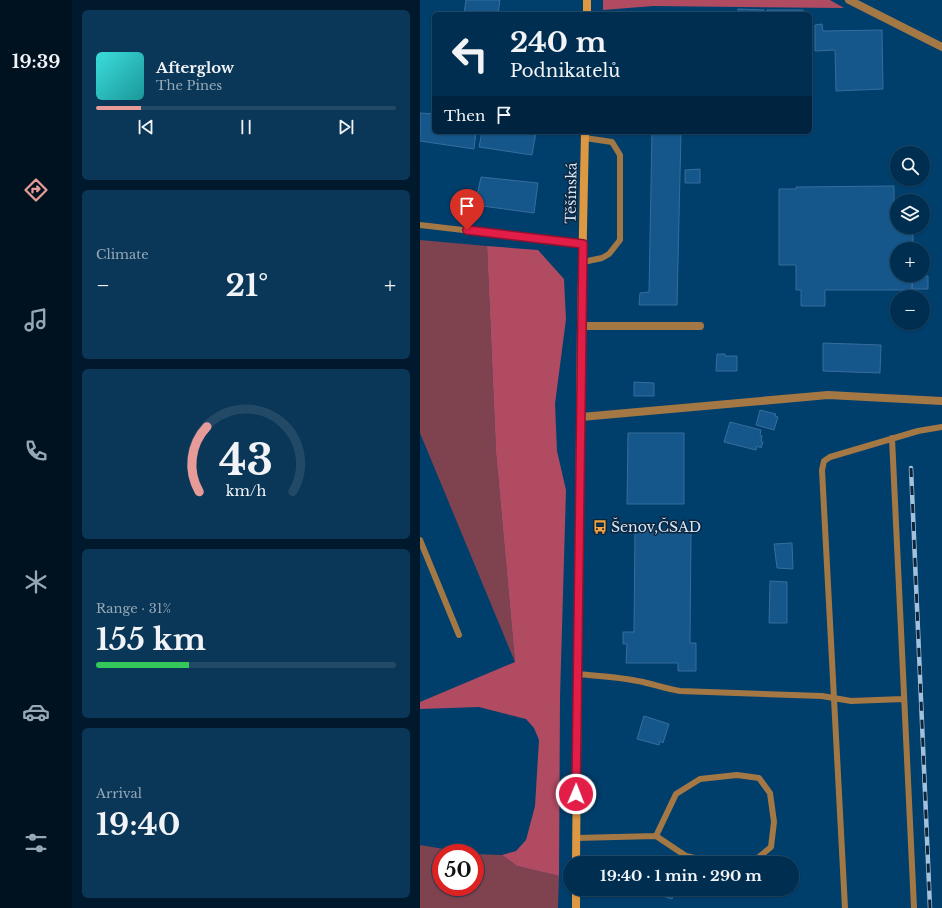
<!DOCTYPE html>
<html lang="en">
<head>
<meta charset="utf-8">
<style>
  body { margin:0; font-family:"Libre Baskerville",serif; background:#0a3657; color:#f1f3f6; height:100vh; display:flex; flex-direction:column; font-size:15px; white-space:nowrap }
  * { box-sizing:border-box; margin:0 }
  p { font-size:13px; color:#95a8b7 }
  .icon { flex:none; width:22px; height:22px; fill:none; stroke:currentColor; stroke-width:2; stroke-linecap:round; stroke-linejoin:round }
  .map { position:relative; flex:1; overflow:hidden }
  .sheet { display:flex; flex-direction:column; gap:10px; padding:10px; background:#00192c; width:348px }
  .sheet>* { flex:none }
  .banner { position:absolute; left:12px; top:12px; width:380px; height:122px; border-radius:6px; box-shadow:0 1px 3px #0004,0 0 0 1px #224a67; background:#002e50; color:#f1f3f6; overflow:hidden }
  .fabs { position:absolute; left:470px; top:146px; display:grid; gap:8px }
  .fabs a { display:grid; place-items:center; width:40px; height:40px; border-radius:50%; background:#002e50; box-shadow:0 1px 3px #0004,0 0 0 1px #224a67; font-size:20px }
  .speed { position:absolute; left:12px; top:844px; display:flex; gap:8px; font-size:20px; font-weight:700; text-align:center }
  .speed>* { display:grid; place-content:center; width:52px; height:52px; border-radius:50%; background:#002e50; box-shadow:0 1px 3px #0004,0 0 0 1px #224a67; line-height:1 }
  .speed .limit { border:6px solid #d22; background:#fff; color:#111 }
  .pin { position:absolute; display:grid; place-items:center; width:34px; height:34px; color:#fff; margin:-41px -17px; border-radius:50% 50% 50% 0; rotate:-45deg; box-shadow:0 0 4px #0007 }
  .pin .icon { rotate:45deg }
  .me { position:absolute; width:44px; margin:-22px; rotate:1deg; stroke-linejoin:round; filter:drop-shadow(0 0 3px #0008) }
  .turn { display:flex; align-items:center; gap:14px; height:84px; padding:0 12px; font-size:18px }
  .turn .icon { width:52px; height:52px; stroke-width:2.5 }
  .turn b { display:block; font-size:28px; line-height:34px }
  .then { display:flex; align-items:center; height:38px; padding:0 12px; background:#0003; gap:8px; font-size:15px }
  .big { font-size:30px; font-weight:700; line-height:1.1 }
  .sheet .card { flex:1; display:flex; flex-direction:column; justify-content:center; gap:6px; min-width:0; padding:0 14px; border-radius:6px; background:#0a3657 }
  .sheet .dial { align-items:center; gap:0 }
  .dial svg { height:104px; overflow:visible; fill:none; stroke:#224a67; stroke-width:7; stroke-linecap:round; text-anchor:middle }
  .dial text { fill:#f1f3f6; stroke:none }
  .song { display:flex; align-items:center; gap:12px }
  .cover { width:48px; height:48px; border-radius:6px; background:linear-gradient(135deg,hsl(180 70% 55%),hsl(180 70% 35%)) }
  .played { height:4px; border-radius:2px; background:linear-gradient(90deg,#e69b98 15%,#224a67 15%) }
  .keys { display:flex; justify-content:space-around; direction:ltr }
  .heat { display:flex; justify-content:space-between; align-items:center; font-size:22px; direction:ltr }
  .charge { height:6px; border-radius:3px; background:linear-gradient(90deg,#34c759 31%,#224a67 0) }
  .trip { position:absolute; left:143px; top:856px; width:236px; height:40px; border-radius:20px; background:#002e50; box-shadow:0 1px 3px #0004,0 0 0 1px #224a67; font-weight:700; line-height:40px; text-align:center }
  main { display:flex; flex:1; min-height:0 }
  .tab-bar { display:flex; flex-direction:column; width:72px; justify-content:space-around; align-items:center; background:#001220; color:#95a8b7 }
  .tab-bar .icon { width:28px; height:28px }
  .tab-bar .active { color:#e69b98 }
  .tab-bar b { font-size:18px; color:#f1f3f6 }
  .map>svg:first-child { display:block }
  .green { fill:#7e434f }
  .forest { fill:#b14b62 }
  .building { fill:#16578b; stroke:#376d9e }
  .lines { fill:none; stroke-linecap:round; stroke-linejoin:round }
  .lane { stroke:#a47845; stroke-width:6 }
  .street { stroke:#a47845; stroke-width:8 }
  .secondary { stroke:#de9841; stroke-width:8 }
  .rail-casing { stroke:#a2c1dd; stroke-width:4.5 }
  .rail { stroke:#0e2439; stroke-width:3; stroke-dasharray:9; stroke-linecap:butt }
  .route-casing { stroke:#92132f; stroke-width:10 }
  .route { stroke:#e11d48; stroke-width:7 }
  .labels { text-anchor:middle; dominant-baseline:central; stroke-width:3; stroke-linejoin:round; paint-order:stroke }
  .street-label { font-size:14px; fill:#d2e8ff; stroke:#0e2439 }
  .poi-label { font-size:14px; fill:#d2e8ff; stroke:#0e2439; text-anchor:start }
</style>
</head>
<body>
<main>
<nav class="tab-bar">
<b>19:39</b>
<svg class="icon active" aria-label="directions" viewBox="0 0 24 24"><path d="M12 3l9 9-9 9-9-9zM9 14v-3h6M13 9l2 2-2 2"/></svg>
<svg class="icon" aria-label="music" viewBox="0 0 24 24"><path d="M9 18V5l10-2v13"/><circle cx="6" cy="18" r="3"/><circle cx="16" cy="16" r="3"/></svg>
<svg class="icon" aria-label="phone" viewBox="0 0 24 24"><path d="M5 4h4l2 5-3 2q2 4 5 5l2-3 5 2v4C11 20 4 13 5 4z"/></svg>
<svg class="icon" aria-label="climate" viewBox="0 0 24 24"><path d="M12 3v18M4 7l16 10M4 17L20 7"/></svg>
<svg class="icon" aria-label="car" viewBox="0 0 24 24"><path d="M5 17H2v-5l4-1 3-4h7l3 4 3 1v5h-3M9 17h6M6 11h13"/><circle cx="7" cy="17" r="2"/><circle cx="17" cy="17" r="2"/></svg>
<svg class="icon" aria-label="filters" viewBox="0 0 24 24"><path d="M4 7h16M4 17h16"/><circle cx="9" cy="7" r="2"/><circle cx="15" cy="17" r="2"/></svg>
</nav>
<section class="sheet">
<div class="card">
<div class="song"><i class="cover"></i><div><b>Afterglow</b><p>The Pines</p></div></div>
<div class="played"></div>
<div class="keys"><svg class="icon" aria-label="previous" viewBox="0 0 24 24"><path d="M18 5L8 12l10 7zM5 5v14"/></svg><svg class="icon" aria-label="pause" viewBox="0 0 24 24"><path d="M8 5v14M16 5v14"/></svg><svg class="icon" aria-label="next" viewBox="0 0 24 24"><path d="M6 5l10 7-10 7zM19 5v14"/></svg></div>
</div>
<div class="card"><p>Climate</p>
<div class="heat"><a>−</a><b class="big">21°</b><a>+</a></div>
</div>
<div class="card dial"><svg viewBox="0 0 100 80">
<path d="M14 69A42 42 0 1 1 86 69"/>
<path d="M14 69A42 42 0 0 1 20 19" stroke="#e69b98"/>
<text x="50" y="56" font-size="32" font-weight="700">43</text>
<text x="50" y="72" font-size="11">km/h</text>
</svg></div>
<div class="card"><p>Range · 31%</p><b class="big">155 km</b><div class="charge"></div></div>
<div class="card"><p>Arrival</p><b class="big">19:40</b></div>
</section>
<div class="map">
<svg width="522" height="908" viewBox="0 0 522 908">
  <rect width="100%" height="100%" fill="#003e6b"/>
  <path class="green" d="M 0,240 L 67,246 L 76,453 L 95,662 L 0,433 Z
    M 0,845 L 48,853 L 21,853 L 21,887 L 55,887 L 55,854 L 82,855 L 97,866 L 139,876 L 138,908 L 0,908 Z"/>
  <path class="forest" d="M 183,0 L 410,0 L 424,8 L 233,6 L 183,10 Z
    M 67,246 L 118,250 L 144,279 L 146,319 L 135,404 L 137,451 L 146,490 L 140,697 L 139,876 L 97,866 L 82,855 L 96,851 L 106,840 L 115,806 L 119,740 L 114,728 L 106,719 L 59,707 L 0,709 L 0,702 L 95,662 L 76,453 Z"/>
  <path class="building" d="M 46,0 L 80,0 L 78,14 L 44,14 Z
    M 318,9 L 344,10 L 344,14 L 318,14 Z
    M 347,10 L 383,10 L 383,14 L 347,14 Z
    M 402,24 L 403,31 L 462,30 L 463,89 L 416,91 L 415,50 L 395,51 L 395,25 Z
    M 0,113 L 14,114 L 14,132 L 56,132 L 54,149 L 0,141 Z
    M 62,132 L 116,132 L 112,155 L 59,147 Z
    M 232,132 L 261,132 L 257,305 L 219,305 L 220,293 L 229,292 Z
    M 280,169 L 280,183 L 265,183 L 265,170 Z
    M 61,177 L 118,183 L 114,213 L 55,205 Z
    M 474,186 L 474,208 L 477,208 L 477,227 L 493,227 L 493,249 L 477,249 L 477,275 L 493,275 L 492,289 L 493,290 L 405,290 L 405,306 L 381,306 L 381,290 L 376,290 L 376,265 L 359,265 L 359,189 L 376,189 L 376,187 Z
    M 492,276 L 508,276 L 508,289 L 492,289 Z
    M 403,343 L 461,345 L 460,373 L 403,371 Z
    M 297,354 L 305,354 L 305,356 L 317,356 L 317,371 L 296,371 Z
    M 214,382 L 234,383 L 234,396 L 214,396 Z
    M 340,410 L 356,414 L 355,416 L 358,417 L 354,430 L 336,425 Z
    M 310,422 L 341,430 L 340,435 L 342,436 L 341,441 L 343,442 L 341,448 L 337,446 L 336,450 L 304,442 Z
    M 208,433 L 264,433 L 264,504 L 207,504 Z
    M 215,529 L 271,530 L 270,643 L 276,643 L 276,671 L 258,671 L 258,663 L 206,663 L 207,644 L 203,644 L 203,632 L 214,632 Z
    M 372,543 L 373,569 L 357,568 L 354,544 Z
    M 350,581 L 367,582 L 367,623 L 349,623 Z
    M 224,716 L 249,724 L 243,743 L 240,741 L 239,745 L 217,739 Z
    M 237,889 L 255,889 L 252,899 L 236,894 Z"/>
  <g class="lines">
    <path class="lane" d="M 0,225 L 163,244
      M 163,262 L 182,258 L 189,254 L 200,240 L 200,155 L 192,142 L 165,138
      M 472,438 L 494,908
      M 0,540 L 39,635
      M 157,674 C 179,676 202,677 223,682 C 236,685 247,689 260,691 L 402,696 L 431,701 L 483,699
      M 236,836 L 256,794 L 280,779 L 317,775 L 339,778 L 350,793 L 354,822 L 351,847 L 334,861 L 320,863
      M 156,838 L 236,836 L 266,856 L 297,863
      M 425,908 L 402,470 L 404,461 L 410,457 L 498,431 L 522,427"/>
    <path class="street" d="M 429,0 L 522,47
      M 161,326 L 280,326
      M 161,417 L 408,395 L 522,401"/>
    <path class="secondary" d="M 167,14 L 167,0
      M 156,863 L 161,326 L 165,132
      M 156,908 L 156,889"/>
    <defs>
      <path id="rail" d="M 491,468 L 510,908"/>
    </defs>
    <use href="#rail" class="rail-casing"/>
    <use href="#rail" class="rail"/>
  </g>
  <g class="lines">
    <defs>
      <path id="route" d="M 47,230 L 163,244 L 156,794"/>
    </defs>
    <use href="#route" class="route-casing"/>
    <use href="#route" class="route"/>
  </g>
  <defs>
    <symbol id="bus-bare" viewBox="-9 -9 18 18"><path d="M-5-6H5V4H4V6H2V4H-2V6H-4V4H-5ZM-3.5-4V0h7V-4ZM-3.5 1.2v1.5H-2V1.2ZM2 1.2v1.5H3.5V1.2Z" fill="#f3a442" stroke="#0e2439" stroke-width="2.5" paint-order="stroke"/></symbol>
  </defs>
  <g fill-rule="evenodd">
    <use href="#bus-bare" x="170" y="517" width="20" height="20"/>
  </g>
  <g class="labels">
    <g class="street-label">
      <text transform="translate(151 193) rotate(-89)">Těšínská</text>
    </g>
    <g class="poi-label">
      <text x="191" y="527">Šenov,ČSAD</text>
    </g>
  </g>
</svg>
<div class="fabs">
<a><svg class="icon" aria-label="search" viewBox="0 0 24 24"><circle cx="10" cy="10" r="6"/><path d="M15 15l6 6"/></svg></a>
<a><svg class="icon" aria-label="layers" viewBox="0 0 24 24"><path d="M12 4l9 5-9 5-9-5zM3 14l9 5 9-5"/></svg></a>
<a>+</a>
<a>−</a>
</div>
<div class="speed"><div class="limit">50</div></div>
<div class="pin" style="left:47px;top:230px;background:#d93025"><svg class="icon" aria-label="arrive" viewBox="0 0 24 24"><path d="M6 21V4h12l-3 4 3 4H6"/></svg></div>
<svg class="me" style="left:156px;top:794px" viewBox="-20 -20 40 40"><circle r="17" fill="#e11d48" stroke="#fff" stroke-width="3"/><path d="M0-11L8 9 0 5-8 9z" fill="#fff"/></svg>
<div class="trip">19:40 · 1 min · 290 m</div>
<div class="banner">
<div class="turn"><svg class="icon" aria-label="left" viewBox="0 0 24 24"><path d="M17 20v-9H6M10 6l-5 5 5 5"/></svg><div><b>240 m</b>Podnikatelů</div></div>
<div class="then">Then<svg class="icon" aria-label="arrive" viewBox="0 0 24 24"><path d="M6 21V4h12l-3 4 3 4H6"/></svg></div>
</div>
</div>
</main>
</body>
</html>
